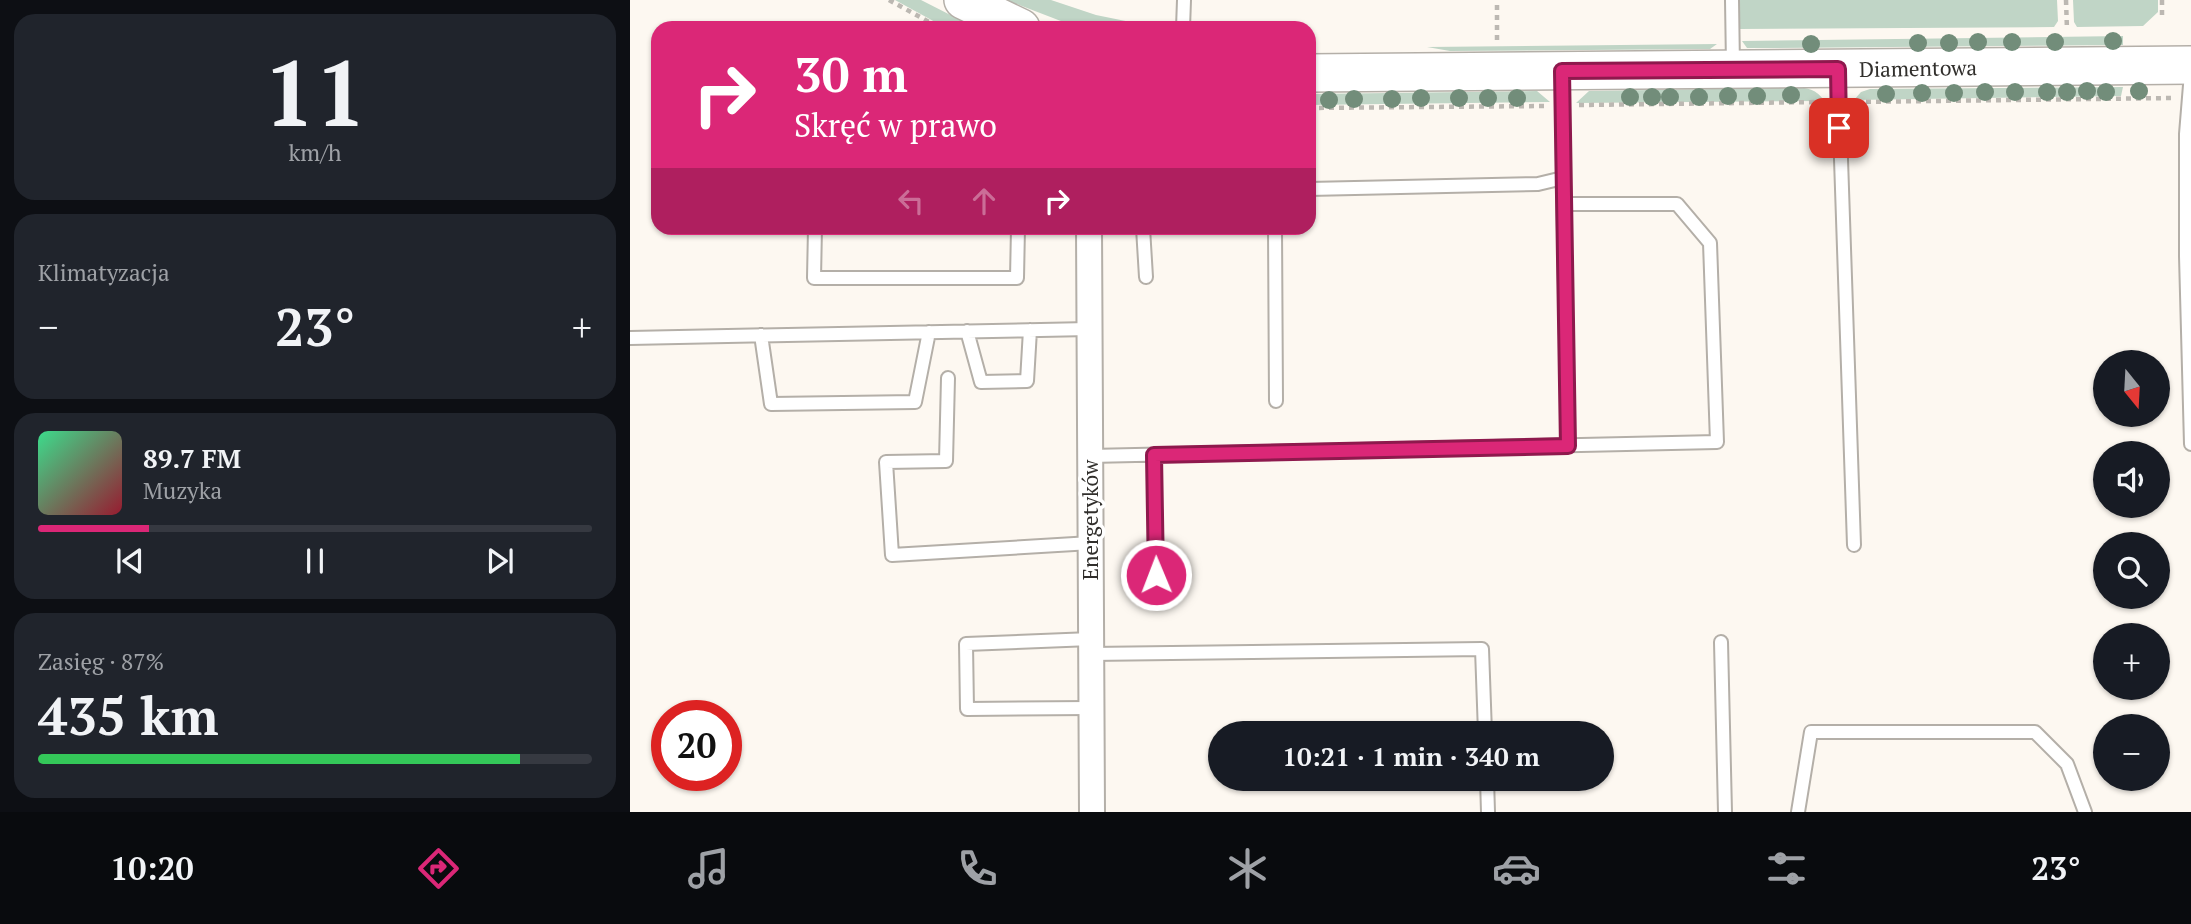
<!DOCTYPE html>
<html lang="pl">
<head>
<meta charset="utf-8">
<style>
  body { margin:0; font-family:"PT Serif",serif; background:#20242c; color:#f1f3f6; height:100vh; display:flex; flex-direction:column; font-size:26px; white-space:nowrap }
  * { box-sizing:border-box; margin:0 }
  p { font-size:23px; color:#9ea1a6 }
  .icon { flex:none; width:38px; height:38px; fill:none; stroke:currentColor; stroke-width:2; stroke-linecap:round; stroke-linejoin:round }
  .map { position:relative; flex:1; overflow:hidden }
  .sheet { display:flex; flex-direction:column; gap:14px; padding:14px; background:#0d0f14; width:630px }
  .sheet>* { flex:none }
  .hud { position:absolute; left:21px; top:21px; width:665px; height:214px; border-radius:21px; box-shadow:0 2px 5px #0004; background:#db2777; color:#fff; overflow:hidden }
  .needle { width:46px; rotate:162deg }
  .fabs { position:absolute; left:1463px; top:350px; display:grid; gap:14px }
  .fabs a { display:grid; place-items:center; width:77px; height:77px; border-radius:50%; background:#171b24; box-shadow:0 2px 5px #0004; font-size:35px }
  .speed { position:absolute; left:21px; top:700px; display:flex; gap:14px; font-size:35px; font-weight:700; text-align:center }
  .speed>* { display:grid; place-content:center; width:91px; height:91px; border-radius:50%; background:#171b24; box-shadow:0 2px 5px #0004; line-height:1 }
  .speed .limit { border:10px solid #d22; background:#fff; color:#111 }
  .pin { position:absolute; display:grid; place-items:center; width:60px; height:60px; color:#fff; margin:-30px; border-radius:14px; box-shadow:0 4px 10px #0006 }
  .me { position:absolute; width:77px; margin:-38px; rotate:359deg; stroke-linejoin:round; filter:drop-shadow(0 0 5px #0008) }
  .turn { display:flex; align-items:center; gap:24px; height:147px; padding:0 28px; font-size:32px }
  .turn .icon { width:91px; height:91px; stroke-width:2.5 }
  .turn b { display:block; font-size:49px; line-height:60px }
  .lanes { display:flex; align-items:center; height:66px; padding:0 28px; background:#0003; justify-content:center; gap:35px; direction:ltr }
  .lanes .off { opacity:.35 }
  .big { font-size:52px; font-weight:800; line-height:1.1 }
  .sheet .tile { flex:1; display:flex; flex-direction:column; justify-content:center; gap:10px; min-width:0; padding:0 24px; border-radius:21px; background:#20242c }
  .sheet .dial { align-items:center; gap:0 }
  .dial b { font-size:91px; line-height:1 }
  .song { display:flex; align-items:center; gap:21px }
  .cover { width:84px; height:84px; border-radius:10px; background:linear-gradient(135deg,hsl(150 70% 55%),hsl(350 70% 35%)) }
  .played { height:7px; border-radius:4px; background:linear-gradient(90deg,#db2777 20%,#363941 20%) }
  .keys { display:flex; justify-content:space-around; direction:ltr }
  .heat { display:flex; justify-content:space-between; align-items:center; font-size:38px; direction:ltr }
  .charge { height:10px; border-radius:5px; background:linear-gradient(90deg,#34c759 87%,#363941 0) }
  .trip { position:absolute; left:578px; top:721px; width:406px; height:70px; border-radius:35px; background:#171b24; box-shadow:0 2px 5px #0004; font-weight:800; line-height:70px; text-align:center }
  .dock { display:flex; height:112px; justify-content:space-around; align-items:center; background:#090b0e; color:#9ea1a6 }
  .dock .icon { width:49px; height:49px }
  .dock .active { color:#db2777 }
  .dock b { font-size:32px; color:#f1f3f6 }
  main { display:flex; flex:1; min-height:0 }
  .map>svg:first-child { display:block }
  .green { fill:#c0d5c6 }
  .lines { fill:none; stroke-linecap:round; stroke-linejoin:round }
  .lane-casing { stroke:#b4afa8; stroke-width:16 }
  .street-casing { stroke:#b4afa8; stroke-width:28 }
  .secondary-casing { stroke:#b4afa8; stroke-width:40 }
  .path { stroke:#bcb8b2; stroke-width:4.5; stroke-dasharray:5 5; stroke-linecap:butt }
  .lane { stroke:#fff; stroke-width:12 }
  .street { stroke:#fff; stroke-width:24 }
  .secondary { stroke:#fff; stroke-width:37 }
  .tree { fill:#728d7a }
  .route-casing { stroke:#8e194d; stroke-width:18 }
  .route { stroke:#db2777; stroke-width:12 }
  .labels { text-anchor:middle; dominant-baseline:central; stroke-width:7; stroke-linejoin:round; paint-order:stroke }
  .street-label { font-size:21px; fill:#312f2c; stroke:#fff }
</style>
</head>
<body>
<main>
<section class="sheet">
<div class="tile dial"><b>11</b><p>km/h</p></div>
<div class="tile"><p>Klimatyzacja</p>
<div class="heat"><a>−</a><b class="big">23°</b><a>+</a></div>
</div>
<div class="tile">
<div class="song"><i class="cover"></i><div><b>89.7 FM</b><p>Muzyka</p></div></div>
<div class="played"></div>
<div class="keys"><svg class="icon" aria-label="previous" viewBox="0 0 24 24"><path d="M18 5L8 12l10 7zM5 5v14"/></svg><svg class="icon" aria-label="pause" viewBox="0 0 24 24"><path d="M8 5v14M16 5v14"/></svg><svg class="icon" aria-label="next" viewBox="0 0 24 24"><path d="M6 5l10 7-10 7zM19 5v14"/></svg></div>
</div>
<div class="tile"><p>Zasięg · 87%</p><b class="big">435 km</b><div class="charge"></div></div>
</section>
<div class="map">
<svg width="1561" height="812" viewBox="0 0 1561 812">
  <rect width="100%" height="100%" fill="#fdf8f1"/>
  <path class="green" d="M 265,0 L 291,0 L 346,28 L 316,28 Z
    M 376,0 L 421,0 L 466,15 L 530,28 L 449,28 Z
    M 1109,0 L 1427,0 L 1428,21 L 1424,27 L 1109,29 Z
    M 1443,0 L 1528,0 L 1528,12 L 1513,26 L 1447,27 L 1444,22 Z
    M 1493,36 L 1493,45 L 1139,48 L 1117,48 L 1112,41 Z
    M 1087,44 L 1080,49 L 820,51 L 797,47 Z
    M 1493,87 L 1491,96 L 1224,100 L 1231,92 L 1240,89 Z
    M 1144,88 C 1162,88 1184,83 1194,101 L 946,103 L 959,91 Z
    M 907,91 L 920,102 L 679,105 L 679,94 Z"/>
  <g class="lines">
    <defs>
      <path id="lane" d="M 1102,0 L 1103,66
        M 553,28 L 554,0
        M 1208,70 L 1224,545
        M 1561,73 L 1556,134 L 1556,256 L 1561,444
        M 933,178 L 938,446
        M 679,189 L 908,184 L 933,178 L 932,75
        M 185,228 L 184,278 L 387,278 L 388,228
        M 513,228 L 516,277
        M 645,228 L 646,401
        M 337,331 L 351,382 L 397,381 L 400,330
        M 131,335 L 141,404 L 285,402 L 299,332
        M 0,338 L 459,329
        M 318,378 L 316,461 L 256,462 L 262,555 L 461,543
        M 524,455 L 526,575
        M 460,456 L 1087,442 L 1080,243 L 1047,204 L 934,204
        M 461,639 L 336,644 L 337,709 L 461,708
        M 1091,642 L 1095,812
        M 461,654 L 852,649 L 855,733
        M 857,779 L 858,812
        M 1168,812 L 1181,732 L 1405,732 L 1437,764 L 1455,812"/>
      <path id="street" d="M 459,228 L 462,812"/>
      <path id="secondary" d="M 333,0 L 391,28
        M 679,73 L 1561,65"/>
    </defs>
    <use href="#lane" class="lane-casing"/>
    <use href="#street" class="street-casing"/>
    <use href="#secondary" class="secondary-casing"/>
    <path class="path" d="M 259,0 L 310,28
      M 1436,0 L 1437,30
      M 1532,0 L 1532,15
      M 867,40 L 867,0
      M 1226,102 L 1543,98
      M 949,105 L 1193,102
      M 679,108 L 916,106"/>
    <use href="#lane" class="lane"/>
    <use href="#street" class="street"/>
    <use href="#secondary" class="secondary"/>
  </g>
  <g class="tree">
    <circle cx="1483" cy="41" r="9"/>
    <circle cx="1348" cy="42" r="9"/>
    <circle cx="1382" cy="42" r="9"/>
    <circle cx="1425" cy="42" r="9"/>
    <circle cx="1288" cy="43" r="9"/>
    <circle cx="1319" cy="43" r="9"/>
    <circle cx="1181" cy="44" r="9"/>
    <circle cx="1457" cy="91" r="9"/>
    <circle cx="1509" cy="91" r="9"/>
    <circle cx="1355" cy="92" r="9"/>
    <circle cx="1385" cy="92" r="9"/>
    <circle cx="1417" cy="92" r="9"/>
    <circle cx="1437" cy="92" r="9"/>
    <circle cx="1476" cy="92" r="9"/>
    <circle cx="1292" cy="93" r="9"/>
    <circle cx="1324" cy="93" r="9"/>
    <circle cx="1256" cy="94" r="9"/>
    <circle cx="1161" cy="95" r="9"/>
    <circle cx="1098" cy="96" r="9"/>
    <circle cx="1127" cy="96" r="9"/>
    <circle cx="1000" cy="97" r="9"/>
    <circle cx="1022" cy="97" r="9"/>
    <circle cx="1040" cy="97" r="9"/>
    <circle cx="1069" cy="97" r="9"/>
    <circle cx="791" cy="98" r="9"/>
    <circle cx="829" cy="98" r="9"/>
    <circle cx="858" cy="98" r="9"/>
    <circle cx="887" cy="98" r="9"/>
    <circle cx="724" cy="99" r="9"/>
    <circle cx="762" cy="99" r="9"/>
    <circle cx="699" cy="100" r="9"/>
  </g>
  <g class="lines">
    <defs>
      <path id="route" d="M 526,575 L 524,455 L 938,446 L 932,71 L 1208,69 L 1209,128"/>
    </defs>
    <use href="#route" class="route-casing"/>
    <use href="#route" class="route"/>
  </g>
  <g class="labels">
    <g class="street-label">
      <text transform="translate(1288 68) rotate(-1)">Diamentowa</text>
      <text transform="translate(460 520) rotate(-90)">Energetyków</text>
    </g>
  </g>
</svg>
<div class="fabs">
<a><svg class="needle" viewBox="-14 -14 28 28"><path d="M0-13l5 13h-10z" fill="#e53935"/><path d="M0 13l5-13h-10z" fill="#9ea1a6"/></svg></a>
<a><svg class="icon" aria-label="sound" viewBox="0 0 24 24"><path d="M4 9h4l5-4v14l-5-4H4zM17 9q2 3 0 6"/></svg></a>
<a><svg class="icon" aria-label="search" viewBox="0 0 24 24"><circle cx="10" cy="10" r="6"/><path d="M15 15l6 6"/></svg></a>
<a>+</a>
<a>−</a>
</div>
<div class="speed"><div class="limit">20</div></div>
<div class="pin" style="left:1209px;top:128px;background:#d93025"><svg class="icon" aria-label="arrive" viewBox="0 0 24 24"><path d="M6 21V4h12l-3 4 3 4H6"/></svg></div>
<svg class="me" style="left:526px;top:575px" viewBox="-20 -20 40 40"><circle r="17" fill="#db2777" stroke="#fff" stroke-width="3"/><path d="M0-11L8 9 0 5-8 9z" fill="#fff"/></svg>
<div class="trip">10:21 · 1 min · 340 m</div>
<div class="hud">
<div class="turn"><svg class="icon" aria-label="right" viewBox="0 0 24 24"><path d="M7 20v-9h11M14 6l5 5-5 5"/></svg><div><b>30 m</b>Skręć w prawo</div></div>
<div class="lanes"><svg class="icon off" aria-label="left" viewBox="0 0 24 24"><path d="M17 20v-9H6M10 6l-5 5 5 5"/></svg><svg class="icon off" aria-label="ahead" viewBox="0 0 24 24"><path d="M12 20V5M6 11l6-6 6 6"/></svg><svg class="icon" aria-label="right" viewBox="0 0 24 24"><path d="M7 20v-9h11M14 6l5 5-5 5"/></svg></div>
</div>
</div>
</main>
<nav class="dock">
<b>10:20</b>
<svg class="icon active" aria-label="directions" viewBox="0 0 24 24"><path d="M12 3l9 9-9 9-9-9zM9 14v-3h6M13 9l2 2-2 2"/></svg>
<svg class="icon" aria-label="music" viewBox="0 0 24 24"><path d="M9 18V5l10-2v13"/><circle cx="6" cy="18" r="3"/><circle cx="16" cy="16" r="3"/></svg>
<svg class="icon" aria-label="phone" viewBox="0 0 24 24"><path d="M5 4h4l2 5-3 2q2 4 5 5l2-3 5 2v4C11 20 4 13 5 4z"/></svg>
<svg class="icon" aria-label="climate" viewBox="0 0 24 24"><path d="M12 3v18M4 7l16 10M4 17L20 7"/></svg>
<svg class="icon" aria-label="car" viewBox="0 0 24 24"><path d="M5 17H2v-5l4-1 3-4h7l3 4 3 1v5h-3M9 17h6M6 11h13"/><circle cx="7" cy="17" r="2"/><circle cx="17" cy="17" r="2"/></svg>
<svg class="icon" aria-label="filters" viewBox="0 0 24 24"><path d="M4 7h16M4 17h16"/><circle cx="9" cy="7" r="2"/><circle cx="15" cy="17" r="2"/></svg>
<b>23°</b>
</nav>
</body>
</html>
